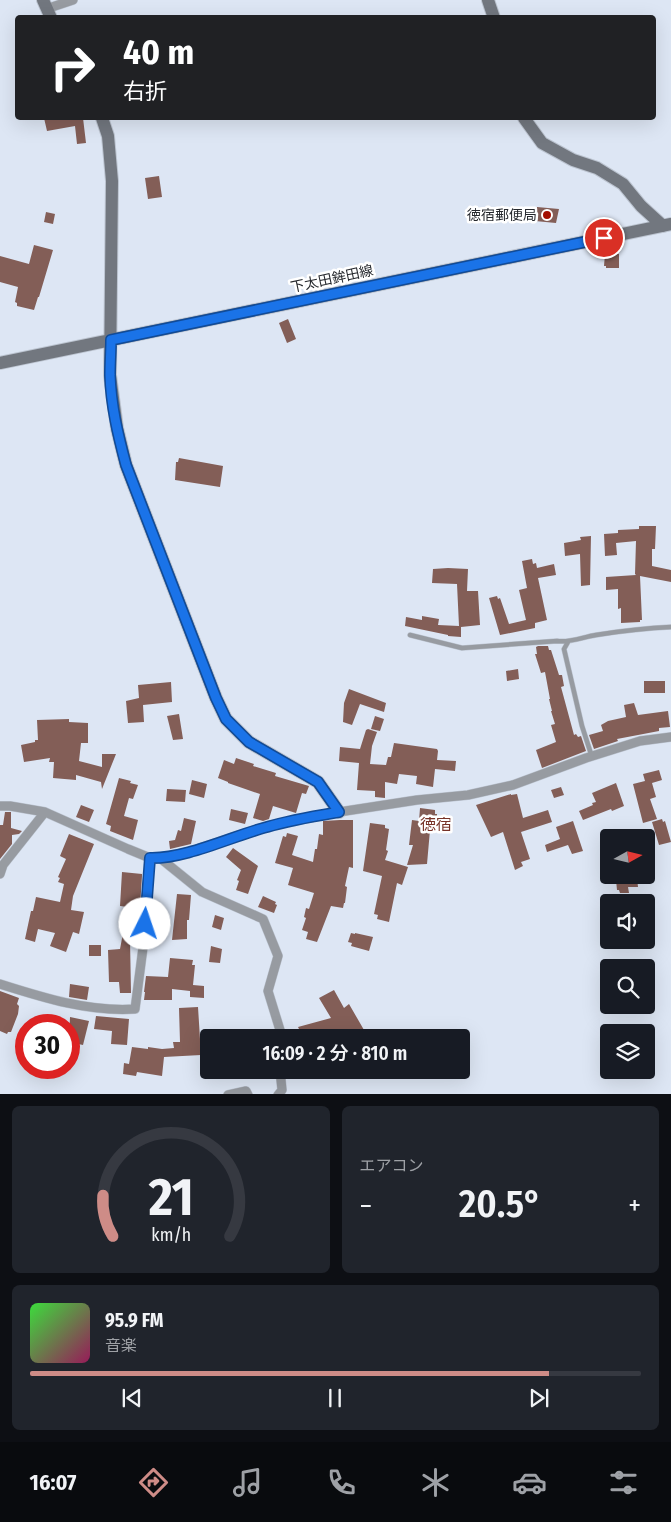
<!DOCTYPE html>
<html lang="ja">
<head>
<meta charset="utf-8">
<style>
  body { margin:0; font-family:"Fira Sans Condensed","Noto Sans JP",sans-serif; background:#20242c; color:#f1f3f6; height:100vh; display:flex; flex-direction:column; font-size:19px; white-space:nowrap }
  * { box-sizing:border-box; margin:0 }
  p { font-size:16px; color:#9ea1a6 }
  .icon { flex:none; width:28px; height:28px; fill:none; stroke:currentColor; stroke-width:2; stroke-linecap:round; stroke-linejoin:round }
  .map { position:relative; height:1094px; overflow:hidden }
  .panel { display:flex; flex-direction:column; gap:12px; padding:12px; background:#0d0f14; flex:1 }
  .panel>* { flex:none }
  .guide { position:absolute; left:15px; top:15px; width:641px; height:105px; border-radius:5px; box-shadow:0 5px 20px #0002; background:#202124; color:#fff; overflow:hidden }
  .needle { width:32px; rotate:82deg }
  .buttons { position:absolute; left:600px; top:829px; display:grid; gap:10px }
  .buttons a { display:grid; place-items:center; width:55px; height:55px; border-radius:5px; background:#171b24; box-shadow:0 5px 20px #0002; font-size:25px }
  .speed { position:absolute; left:15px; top:1014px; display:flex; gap:10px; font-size:25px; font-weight:700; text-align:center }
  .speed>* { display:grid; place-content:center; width:65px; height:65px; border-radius:50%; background:#171b24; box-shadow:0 5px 20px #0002; line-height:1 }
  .speed .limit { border:8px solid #d22; background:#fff; color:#111 }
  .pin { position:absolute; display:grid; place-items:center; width:42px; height:42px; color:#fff; margin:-21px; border:2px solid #fff; border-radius:50%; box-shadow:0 1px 5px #0007 }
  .me { position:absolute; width:55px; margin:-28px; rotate:4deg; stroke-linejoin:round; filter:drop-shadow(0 0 4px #0008) }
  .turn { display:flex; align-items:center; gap:18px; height:105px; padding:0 25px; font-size:22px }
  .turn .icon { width:65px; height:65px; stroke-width:2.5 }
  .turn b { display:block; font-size:35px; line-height:42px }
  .big { font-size:38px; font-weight:600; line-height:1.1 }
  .panel .tile { flex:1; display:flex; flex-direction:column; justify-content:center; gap:8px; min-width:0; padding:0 18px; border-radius:8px; background:#20242c }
  .panel .dial { align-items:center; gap:0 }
  .dial svg { height:130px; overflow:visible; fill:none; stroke:#363941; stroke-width:7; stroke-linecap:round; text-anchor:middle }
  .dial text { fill:#f1f3f6; stroke:none }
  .song { display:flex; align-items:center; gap:15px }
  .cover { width:60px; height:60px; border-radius:8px; background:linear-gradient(135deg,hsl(120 70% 55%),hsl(330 70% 35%)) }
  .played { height:5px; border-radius:2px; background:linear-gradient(90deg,#ce8c87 85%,#363941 85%) }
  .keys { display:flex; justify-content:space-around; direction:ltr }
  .heat { display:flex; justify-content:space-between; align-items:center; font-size:28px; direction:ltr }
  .panel .tiles { flex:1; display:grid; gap:12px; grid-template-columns:1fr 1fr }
  .tile:last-child { grid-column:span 2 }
  .trip { position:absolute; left:200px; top:1029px; width:270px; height:50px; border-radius:5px; background:#171b24; box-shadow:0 5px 20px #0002; font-weight:600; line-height:50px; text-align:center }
  .menu { display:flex; height:80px; justify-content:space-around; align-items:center; background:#090b0e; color:#9ea1a6 }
  .menu .icon { width:35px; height:35px }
  .menu .current { color:#ce8c87 }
  .menu b { font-size:22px; color:#f1f3f6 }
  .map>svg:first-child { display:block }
  .building { fill:#835e57 }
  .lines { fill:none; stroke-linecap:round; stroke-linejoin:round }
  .lane-casing { stroke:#bcc4d0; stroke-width:5.5 }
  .street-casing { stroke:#bcc4d0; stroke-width:10 }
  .secondary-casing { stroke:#bcc4d0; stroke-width:14 }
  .lane { stroke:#979ba1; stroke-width:4.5 }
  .street { stroke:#979ba1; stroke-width:9 }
  .secondary { stroke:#72777f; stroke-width:12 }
  .route-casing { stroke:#114b97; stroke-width:12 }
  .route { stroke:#1a73e8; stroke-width:9 }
  .poi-dot { fill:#a30e00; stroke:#fff; stroke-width:2 }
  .labels { text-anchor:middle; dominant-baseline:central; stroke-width:5; stroke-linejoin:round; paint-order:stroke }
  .poi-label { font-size:14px; fill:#25282d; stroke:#fff; text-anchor:end }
  .street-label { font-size:14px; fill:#25282d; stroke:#fff }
  .quarter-label { font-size:16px; fill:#773227; stroke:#fff }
</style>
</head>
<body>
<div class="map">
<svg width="671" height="1095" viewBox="0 0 671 1095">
  <rect width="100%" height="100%" fill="#dde6f4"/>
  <path class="building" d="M 44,118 L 83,118 L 86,143 L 77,144 L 75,126 L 47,131 Z
    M 159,176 L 162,197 L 148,199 L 145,178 Z
    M 537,207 L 559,209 L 556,223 L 535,221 Z
    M 46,212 L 55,214 L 53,224 L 44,222 Z
    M 34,245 L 53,250 L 39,297 L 38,297 L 34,310 L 17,306 L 17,303 L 15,302 L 18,287 L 0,282 L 0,256 L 29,264 Z
    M 605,254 L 619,254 L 619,268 L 606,268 L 606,266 L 604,266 Z
    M 288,319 L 296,339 L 287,343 L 279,323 Z
    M 179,458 L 223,466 L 220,487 L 175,480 L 176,462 L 178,462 Z
    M 639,526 L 656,526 L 655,549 L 652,549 L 652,566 L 671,570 L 671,582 L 640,576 L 642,620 L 640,620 L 640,622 L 621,623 L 621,608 L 618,609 L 618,589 L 606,590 L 606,577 L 636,575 L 635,574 L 636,541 L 616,543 L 617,555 L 605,556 L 604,534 L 618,533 L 618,530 L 639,529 Z
    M 591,536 L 590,585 L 581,586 L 580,554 L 565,556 L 564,543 L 581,540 L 580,537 Z
    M 532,559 L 533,564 L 536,563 L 537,568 L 554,564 L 556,575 L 538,578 L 547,620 L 535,623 L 535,628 L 500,635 L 489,598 L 497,596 L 498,599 L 500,598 L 509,624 L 526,620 L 519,590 L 527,588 L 522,561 Z
    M 448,568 L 468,569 L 467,591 L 478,591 L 480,625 L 461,627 L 461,637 L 448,636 L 448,635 L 405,626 L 406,617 L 422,620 L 422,616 L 439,619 L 438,625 L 459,626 L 457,584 L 432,583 L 433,569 Z
    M 538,646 L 548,646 L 549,650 L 551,650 L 559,675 L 562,675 L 564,686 L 561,687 L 574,735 L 576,734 L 578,737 L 581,736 L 586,751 L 542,768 L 536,750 L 556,742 L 551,725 L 555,724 L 551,711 L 552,711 L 549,699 L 550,699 L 545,672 L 541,673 L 535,654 L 537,654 L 536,647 Z
    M 518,669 L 519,679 L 507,681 L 506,671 Z
    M 644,681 L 665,681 L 665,693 L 644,693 Z
    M 171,682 L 172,702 L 143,705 L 144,722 L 128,723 L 126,701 L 139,698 L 138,685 Z
    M 349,689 L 386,703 L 384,712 L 360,704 L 352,725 L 343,722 L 344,703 Z
    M 634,703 L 638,715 L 668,711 L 670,727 L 659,728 L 659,731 L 617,739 L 618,741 L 594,749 L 589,735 L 603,731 L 601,725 L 608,721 L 626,717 L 624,705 Z
    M 179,714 L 183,739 L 173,740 L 167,716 Z
    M 375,716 L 384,719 L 380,731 L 371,729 Z
    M 69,719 L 69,722 L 88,723 L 88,743 L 81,743 L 79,761 L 102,767 L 102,754 L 116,754 L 102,789 L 101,782 L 76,775 L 76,780 L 53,778 L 54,762 L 49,762 L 50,758 L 24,762 L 21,745 L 35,742 L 35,740 L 38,740 L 37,720 Z
    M 368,729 L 377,732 L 372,746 L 370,764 L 386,765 L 388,757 L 391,757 L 394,743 L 437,749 L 438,751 L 437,760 L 456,761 L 455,771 L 435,769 L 433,787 L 416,784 L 417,776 L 399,774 L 397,784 L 385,782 L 385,798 L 375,797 L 375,791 L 357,790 L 359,763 L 339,761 L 340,747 L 360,749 L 366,730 Z
    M 236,758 L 254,764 L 253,766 L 276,773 L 275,776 L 309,786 L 306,794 L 302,793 L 296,813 L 273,806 L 269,819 L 263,821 L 253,818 L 260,794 L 228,783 L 228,782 L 218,778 L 224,760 L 234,764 Z
    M 659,770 L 662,780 L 652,783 L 656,797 L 650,799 L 657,819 L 643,823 L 633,784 L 645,781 L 643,774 Z
    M 119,778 L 131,781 L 130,783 L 138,785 L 133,799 L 129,798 L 124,816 L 138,820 L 133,840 L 110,831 L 111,826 L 106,824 Z
    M 192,780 L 207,784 L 204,798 L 189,794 Z
    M 616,783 L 624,806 L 612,811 L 611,809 L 583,820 L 579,811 L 593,805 L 592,803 L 596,802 L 592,793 Z
    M 561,787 L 564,795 L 554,798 L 551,790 Z
    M 167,789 L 186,790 L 185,802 L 166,801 Z
    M 511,794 L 511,795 L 517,794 L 523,818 L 548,810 L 552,822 L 521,832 L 530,859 L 521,862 L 523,866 L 515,870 L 503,832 L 491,837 L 476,805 Z
    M 81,805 L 94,810 L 89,822 L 76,817 Z
    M 420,808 L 435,810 L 435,814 L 437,814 L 436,831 L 430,830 L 427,864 L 407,865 L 413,845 L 409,845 L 412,820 L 419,821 Z
    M 231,809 L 248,813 L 245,824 L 229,820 Z
    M 5,812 L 11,812 L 11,828 L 22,831 L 19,834 L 12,835 L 12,844 L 0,859 L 0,825 L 3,825 Z
    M 184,818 L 196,821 L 191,844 L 170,849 L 169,841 L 175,840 L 178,830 L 181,831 Z
    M 662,819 L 663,822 L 665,821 L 671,842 L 659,845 L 652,822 Z
    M 340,820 L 353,820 L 353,868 L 349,867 L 345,886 L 347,887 L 345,903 L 344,903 L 343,908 L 331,906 L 317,942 L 306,939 L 308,932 L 302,930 L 306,918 L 304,917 L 306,908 L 309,909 L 314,893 L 288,885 L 293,868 L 275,863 L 283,836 L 286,837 L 287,833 L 298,836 L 292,855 L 313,862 L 315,849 L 317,849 L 319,834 L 323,835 L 323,821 Z
    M 573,821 L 583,851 L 572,854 L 568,845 L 547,852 L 545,845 L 560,839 L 556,827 Z
    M 370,823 L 385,825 L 385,828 L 389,829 L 386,850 L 388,851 L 385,860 L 408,867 L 402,885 L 397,883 L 389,922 L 377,919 L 378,915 L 374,914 L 382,876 L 363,871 Z
    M 69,834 L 94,844 L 73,896 L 71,910 L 84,912 L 79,934 L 73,932 L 66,952 L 50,946 L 55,933 L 38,929 L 35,942 L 25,939 L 31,911 L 33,911 L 36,897 L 60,902 L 64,884 L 58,882 L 60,878 L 58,877 L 66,859 L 60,856 Z
    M 233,848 L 258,866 L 248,894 L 236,890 L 239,881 L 237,880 L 241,870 L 226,857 Z
    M 122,872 L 142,874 L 142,876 L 138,937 L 136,940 L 130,939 L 131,993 L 120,993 L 119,982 L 109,982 L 108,950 L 120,949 L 128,907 L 120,906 Z
    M 620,875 L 627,875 L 628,879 L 637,878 L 638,887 L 628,887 L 629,893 L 620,893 L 619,890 L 617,890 L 616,880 L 620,880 Z
    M 177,894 L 191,895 L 189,920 L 187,920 L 187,939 L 172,940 Z
    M 263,896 L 276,902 L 275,904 L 277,905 L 274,913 L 258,907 Z
    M 152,915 L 159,916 L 157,938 L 150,938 Z
    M 215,915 L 224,918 L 221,930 L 212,927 Z
    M 351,933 L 355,934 L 355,933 L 373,937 L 369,951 L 351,946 L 352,943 L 348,942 Z
    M 89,945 L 101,945 L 101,956 L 89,956 Z
    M 211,946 L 222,949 L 220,963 L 209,962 Z
    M 170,958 L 193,960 L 192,965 L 195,965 L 193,985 L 204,986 L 204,998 L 190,997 L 190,991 L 172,989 L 172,1000 L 144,1000 L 145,992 L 144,992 L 146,976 L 168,977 Z
    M 70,984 L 89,987 L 87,1000 L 69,997 Z
    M 334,990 L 344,1008 L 349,1004 L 364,1030 L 350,1038 L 321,1038 L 319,1034 L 309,1038 L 298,1038 L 295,1030 L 299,1029 L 298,1027 L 331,1018 L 319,998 Z
    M 0,991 L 19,998 L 17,1004 L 19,1006 L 18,1014 L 11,1032 L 8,1032 L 7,1034 L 0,1031 Z
    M 198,1007 L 201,1055 L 164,1057 L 162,1076 L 137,1072 L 136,1076 L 123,1074 L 124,1063 L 129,1064 L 132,1047 L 148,1049 L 148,1047 L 162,1049 L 174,1048 L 173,1042 L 180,1042 L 179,1008 Z
    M 96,1016 L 129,1019 L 127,1045 L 111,1044 L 112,1031 L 94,1029 Z
    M 70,1017 L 89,1021 L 83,1045 L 69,1042 Z"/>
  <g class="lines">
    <defs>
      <path id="lane" d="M 410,635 L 462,648 L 557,641 C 570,643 583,637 596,635 C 621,631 646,628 671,627
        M 568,642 L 564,649 L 582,726 L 592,757"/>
      <path id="street" d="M 46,9 L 73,0
        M 0,806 L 10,806 L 45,812 L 128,849 L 150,858 L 160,858 L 188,852 L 267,826 L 339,812 L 417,800 L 468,795 L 513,785 L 586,758 L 640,741 L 671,737
        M 160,858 L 202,892 L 263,919 L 278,956 L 268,991 L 280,1030 L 280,1038
        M 0,874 L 3,865 L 45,812
        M 0,984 C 44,998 89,1012 135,1009 L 144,940 L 150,858
        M 228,1095 L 246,1091 L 248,1095
        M 278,1095 L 282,1090 L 280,1070"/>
      <path id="secondary" d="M 43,0 L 51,18
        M 488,0 L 494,18
        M 102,118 L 108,136 L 112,181 L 110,375 L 117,428 L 126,465 L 216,698 L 226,719 L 249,742 L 318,782 L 339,812
        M 524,118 L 542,143 L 573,160 L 597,168 L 623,184 L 641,206 L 663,226
        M 0,363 L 671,224"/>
    </defs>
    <use href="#lane" class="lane-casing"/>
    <use href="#street" class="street-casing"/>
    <use href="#secondary" class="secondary-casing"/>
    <use href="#lane" class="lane"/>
    <use href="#street" class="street"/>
    <use href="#secondary" class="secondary"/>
  </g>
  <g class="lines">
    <defs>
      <path id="route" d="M 145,924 L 150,858 C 186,859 232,836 267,827 C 290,820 315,816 339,812 L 318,782 L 249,742 L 226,719 L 216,698 L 126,465 C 118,435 111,406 110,375 C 110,363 111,351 111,340 L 604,238"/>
    </defs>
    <use href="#route" class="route-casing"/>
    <use href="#route" class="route"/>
  </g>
  <circle class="poi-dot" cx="547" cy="215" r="5"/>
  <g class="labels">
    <g class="poi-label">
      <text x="537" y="215">徳宿郵便局</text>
    </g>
    <g class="street-label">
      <text transform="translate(332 279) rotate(-12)">下太田鉾田線</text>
    </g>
    <g class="quarter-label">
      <text x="436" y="824">徳宿</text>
    </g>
  </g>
</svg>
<div class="buttons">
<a><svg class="needle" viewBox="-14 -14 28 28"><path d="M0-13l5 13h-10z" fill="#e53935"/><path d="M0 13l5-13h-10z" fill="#9ea1a6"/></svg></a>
<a><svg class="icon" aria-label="sound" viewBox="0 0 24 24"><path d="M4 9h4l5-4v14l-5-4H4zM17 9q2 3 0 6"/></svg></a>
<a><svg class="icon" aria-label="search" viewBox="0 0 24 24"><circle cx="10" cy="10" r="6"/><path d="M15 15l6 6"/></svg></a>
<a><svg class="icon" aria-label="layers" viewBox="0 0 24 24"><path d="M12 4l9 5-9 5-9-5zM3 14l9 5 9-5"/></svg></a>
</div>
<div class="speed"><div class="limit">30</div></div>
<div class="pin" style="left:604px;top:238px;background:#d93025"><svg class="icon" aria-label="arrive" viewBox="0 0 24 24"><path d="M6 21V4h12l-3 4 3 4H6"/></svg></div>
<svg class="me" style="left:145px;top:924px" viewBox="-20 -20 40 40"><circle r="19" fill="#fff"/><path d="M0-13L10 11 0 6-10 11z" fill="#1a73e8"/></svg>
<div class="trip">16:09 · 2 分 · 810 m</div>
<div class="guide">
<div class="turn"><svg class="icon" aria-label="right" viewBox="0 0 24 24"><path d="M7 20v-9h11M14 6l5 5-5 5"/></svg><div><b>40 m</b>右折</div></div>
</div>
</div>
<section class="panel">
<div class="tiles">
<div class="tile dial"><svg viewBox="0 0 100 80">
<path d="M14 69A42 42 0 1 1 86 69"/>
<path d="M14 69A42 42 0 0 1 8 44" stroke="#ce8c87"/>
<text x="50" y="56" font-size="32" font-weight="700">21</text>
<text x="50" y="72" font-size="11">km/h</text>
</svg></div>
<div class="tile"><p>エアコン</p>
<div class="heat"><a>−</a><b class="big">20.5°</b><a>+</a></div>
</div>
<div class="tile">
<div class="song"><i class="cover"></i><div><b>95.9 FM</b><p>音楽</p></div></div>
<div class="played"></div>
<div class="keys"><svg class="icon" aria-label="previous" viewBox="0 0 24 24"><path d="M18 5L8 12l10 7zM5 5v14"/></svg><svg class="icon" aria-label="pause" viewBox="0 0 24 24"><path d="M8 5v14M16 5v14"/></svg><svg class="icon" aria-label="next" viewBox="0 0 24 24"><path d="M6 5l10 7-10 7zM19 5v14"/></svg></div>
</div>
</div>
</section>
<nav class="menu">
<b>16:07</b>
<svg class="icon current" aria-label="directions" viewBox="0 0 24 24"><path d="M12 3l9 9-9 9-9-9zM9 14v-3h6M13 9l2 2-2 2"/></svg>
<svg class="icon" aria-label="music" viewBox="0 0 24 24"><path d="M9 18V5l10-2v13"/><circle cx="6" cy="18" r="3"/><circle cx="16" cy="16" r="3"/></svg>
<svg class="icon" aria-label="phone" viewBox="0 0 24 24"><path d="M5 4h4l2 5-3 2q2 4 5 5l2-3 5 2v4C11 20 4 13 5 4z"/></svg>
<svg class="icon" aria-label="climate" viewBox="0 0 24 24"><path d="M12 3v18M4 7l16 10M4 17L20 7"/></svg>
<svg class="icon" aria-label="car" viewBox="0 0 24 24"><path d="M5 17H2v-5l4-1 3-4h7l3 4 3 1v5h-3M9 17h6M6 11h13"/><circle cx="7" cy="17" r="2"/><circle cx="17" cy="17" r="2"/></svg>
<svg class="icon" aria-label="filters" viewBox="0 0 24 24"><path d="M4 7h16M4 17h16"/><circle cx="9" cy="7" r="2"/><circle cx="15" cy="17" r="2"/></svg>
</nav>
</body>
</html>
